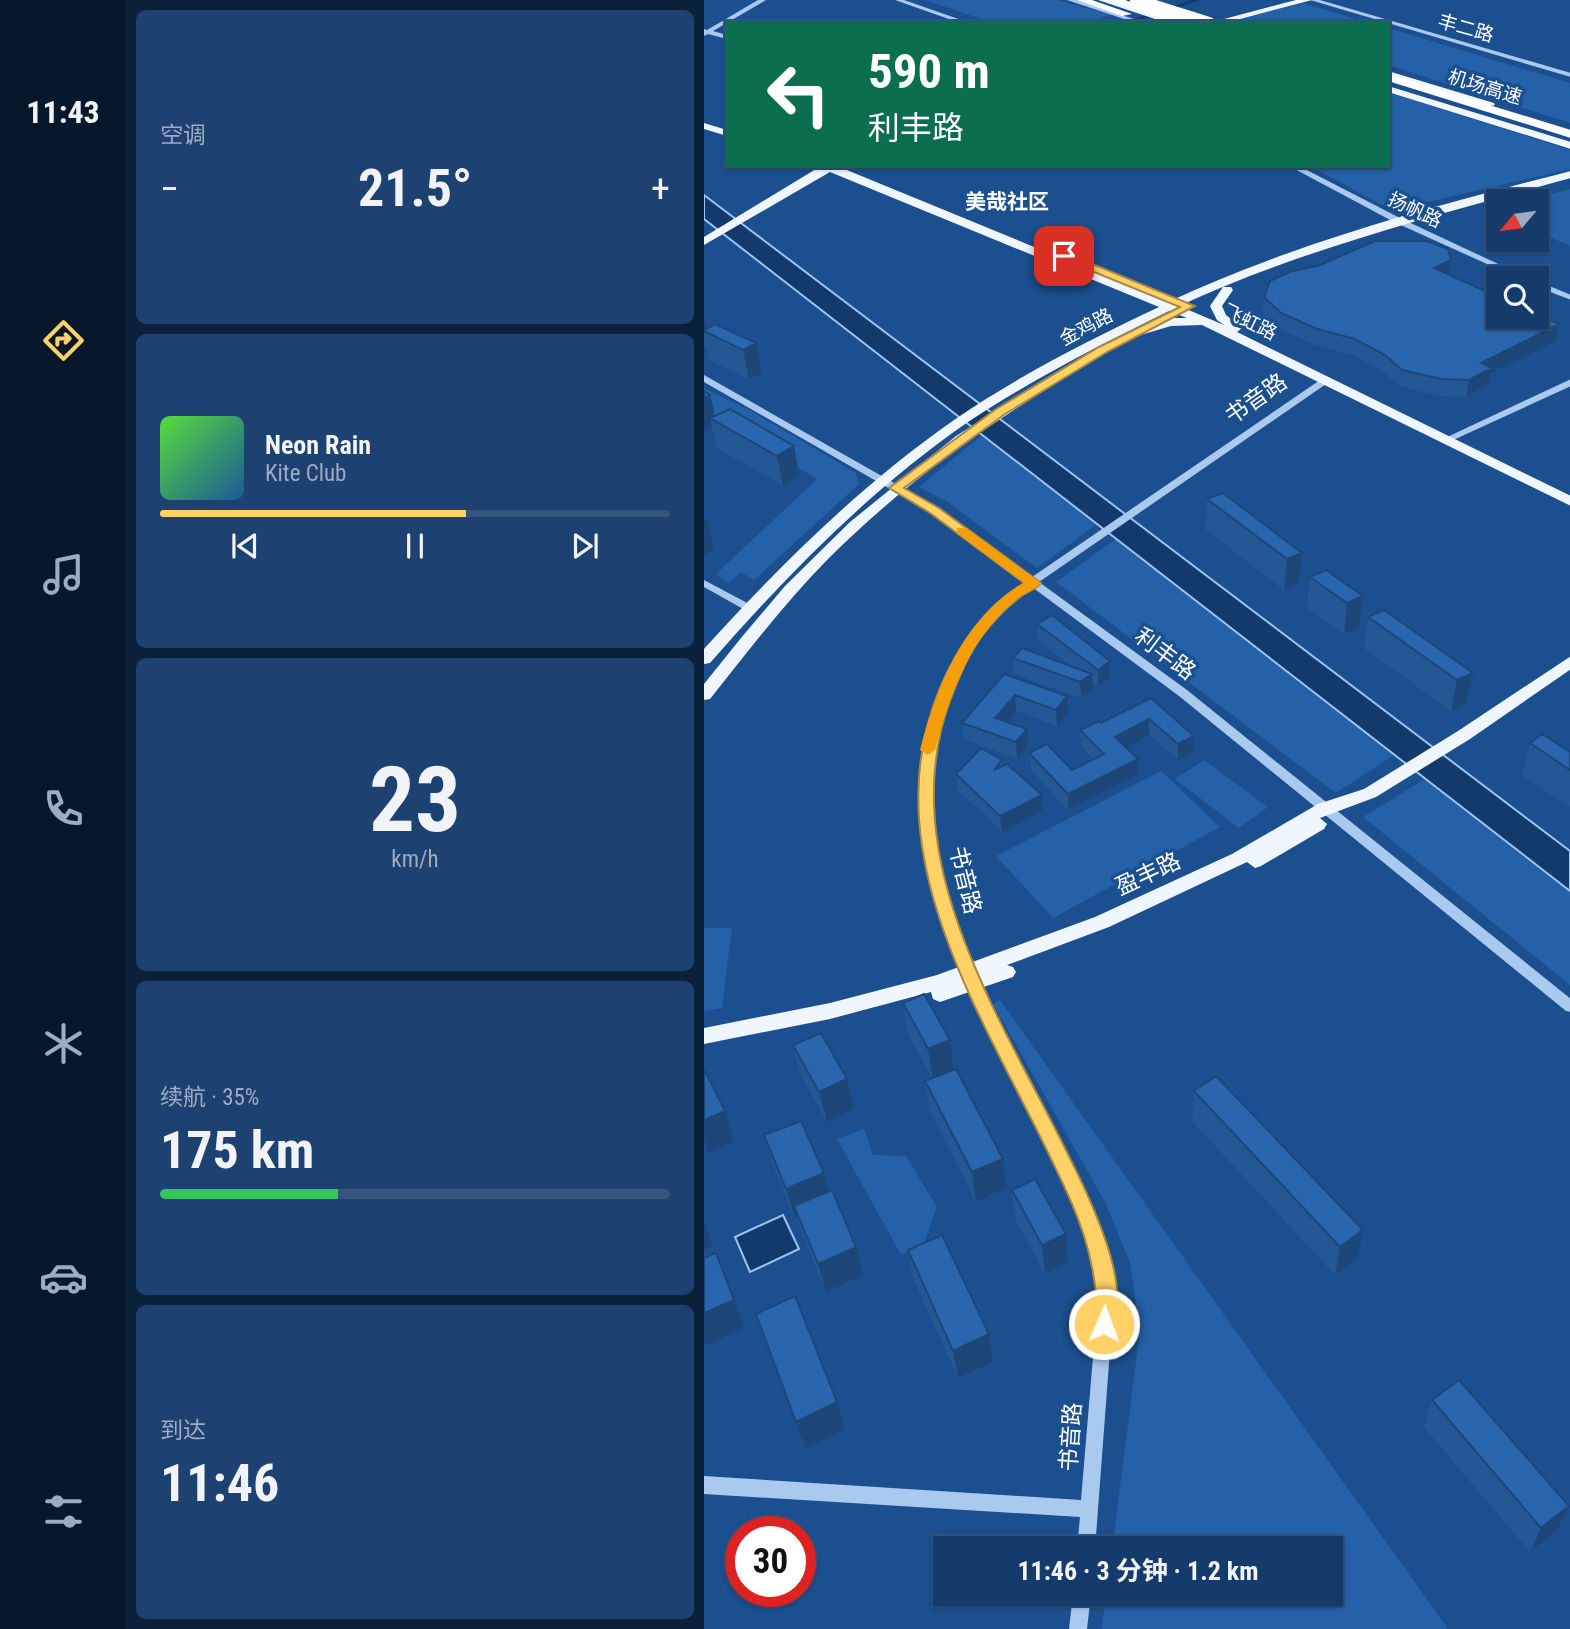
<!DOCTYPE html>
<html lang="zh">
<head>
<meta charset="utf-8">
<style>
  body { margin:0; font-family:"Roboto Condensed","Noto Sans SC",sans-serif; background:#1d4271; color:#f1f3f6; height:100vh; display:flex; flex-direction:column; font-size:26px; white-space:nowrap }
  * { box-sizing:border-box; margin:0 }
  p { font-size:23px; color:#9dadc1 }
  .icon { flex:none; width:38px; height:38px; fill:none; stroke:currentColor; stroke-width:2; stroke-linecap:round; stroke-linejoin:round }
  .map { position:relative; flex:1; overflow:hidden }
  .sheet { display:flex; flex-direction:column; gap:10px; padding:10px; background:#0b203b; width:578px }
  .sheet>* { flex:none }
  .guide { position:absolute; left:21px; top:21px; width:665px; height:147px; border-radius:0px; box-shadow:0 2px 5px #0004,0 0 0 2px #33557e; background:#0b6e4f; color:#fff; overflow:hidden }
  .needle { width:46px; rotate:241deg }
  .tools { position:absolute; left:782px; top:189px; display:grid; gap:14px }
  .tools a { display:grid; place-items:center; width:63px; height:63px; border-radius:0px; background:#143b6b; box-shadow:0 2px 5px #0004,0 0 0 2px #33557e; font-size:35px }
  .speed { position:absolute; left:21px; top:1516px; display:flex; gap:14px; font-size:35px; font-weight:700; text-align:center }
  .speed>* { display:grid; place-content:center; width:91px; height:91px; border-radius:50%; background:#143b6b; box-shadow:0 2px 5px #0004,0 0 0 2px #33557e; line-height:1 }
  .speed .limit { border:10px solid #d22; background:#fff; color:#111 }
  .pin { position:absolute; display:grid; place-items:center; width:60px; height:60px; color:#fff; margin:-30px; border-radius:14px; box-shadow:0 4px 10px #0006 }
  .me { position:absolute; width:77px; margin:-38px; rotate:2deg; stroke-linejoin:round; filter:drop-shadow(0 0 5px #0008) }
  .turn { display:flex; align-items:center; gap:24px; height:147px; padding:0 28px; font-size:32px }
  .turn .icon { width:91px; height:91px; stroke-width:2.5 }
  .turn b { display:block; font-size:49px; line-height:60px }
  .big { font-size:52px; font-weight:700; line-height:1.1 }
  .sheet .tile { flex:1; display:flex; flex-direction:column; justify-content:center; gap:10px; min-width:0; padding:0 24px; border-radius:10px; background:#1d4271 }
  .sheet .dial { align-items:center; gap:0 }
  .dial b { font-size:91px; line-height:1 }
  .song { display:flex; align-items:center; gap:21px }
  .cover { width:84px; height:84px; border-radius:10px; background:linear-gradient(135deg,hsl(110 70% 55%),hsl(210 70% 35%)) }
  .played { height:7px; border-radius:4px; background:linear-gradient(90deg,#ffd166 60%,#33557e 60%) }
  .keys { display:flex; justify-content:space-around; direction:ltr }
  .heat { display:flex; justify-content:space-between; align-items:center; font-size:38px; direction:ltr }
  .charge { height:10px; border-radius:5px; background:linear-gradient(90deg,#34c759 35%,#33557e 0) }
  .trip { position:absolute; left:229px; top:1536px; width:410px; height:70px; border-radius:0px; background:#143b6b; box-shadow:0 2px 5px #0004,0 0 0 2px #33557e; font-weight:700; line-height:70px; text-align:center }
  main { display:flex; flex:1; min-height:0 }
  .tabs { display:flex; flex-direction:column; width:126px; justify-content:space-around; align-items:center; background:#08182b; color:#9dadc1 }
  .tabs .icon { width:49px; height:49px }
  .tabs .active { color:#ffd166 }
  .tabs b { font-size:32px; color:#f1f3f6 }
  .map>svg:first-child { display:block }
  .green { fill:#2461a8 }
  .water { fill:#123a6d; stroke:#9cc4f0; stroke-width:2 }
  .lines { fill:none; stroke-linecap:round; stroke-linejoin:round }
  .canal { fill:#123a6d; fill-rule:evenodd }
  .minor { fill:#a9c9ee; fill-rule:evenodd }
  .major { fill:#f0f6ff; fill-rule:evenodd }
  .highway { fill:#fff; fill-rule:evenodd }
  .highway-bridge { stroke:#fff; stroke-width:12 }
  .wall { fill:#245895 }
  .shaded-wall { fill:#1d4779 }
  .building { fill:#2a66ad; stroke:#1d4779; stroke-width:2 }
  .route { fill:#ffd166; stroke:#a68842; stroke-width:2 }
  .slow { fill:#f59e0b }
  .labels { text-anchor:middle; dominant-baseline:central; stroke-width:7; stroke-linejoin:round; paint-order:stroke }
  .far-street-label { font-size:19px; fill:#fff; stroke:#1b4f8f }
  .far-neighbourhood-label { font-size:21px; font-weight:bold; fill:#fff; stroke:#1b4f8f }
  .street-label { font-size:23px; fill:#fff; stroke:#1b4f8f }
</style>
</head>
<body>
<main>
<nav class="tabs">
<b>11:43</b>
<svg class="icon active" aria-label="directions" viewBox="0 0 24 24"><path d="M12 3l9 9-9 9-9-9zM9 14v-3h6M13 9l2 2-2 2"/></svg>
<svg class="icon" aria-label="music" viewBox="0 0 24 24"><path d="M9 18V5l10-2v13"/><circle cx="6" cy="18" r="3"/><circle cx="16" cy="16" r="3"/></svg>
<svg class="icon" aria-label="phone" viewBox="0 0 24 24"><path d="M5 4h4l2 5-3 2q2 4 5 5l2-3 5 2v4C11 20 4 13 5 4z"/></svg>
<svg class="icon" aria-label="climate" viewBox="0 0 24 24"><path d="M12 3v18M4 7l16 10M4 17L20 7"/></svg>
<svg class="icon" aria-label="car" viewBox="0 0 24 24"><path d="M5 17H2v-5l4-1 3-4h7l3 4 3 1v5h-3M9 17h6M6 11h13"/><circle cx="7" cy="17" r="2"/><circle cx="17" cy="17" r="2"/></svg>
<svg class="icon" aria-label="filters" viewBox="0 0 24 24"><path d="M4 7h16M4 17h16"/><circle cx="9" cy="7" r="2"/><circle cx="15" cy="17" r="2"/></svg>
</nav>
<section class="sheet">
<div class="tile"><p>空调</p>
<div class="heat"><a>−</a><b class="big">21.5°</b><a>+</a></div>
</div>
<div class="tile">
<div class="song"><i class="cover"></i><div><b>Neon Rain</b><p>Kite Club</p></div></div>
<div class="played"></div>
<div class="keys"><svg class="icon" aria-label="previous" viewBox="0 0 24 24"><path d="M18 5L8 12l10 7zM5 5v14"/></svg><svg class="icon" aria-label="pause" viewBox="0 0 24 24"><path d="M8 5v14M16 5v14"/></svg><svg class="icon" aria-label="next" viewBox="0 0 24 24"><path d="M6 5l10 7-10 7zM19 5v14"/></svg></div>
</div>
<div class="tile dial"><b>23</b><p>km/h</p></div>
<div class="tile"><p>续航 · 35%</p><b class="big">175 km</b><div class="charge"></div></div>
<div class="tile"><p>到达</p><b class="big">11:46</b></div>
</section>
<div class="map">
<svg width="867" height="1629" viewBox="0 0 867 1629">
  <rect width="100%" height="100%" fill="#1b4f8f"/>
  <path class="green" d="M 221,0 L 354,0 L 407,15 L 382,23 L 289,23 Z
    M 599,3 L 665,23 L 549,23 L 533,18 Z
    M 684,28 L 866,83 L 866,123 L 684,65 Z
    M 684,92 L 866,150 L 866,169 L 694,209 L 678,205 L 606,166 L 684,166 Z
    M 866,189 L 867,189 L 866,246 L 833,231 L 833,201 L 822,201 Z
    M 0,388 L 45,410 L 152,473 L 155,484 L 50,580 L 37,572 L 25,583 L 12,574 L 113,479 L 0,410 Z
    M 278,435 L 393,524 L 333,568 L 244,502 L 215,487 Z
    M 412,539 L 690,755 L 632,793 L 352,582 Z
    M 500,760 L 564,807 L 535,828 L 471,779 Z
    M 457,771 L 516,827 L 349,918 L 292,856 Z
    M 721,779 L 866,890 L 866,985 L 659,817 Z
    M 0,928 L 28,928 L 18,1008 L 0,1011 Z
    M 296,1000 L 744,1629 L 398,1629 L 402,1594 L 626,1594 L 626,1549 L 408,1549 L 436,1331 L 426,1263 L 401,1202 L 289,1004 Z
    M 160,1129 L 169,1155 L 202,1156 L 233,1207 L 219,1246 L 197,1255 L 133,1139 Z"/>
  <path class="water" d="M 0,195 L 866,851 L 866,891 L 0,219 Z
    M 79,1215 L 95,1249 L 46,1272 L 31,1237 Z"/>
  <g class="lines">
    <path class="canal" d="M 487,0 L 496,0 L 429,23 L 419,23 Z"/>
    <path class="minor" d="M 54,0 L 62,0 L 9,31 L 23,35 L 23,39 L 4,34 L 0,36 L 0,29 L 3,30 Z
      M 191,0 L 200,0 L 266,23 L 256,23 Z
      M 363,0 L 372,0 L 442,23 L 432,23 Z
      M 606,0 L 616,0 L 867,73 L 867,77 Z
      M 585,166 L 595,166 L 696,218 L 824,278 L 814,278 L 690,222 Z
      M 833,281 L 867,295 L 867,300 L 833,287 Z
      M 0,375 L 234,508 L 328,577 L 619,378 L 625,378 L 625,382 L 335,582 L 483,690 L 867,999 L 867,1012 L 862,1011 L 475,696 L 328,587 L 313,597 L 277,635 L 258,667 L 239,714 L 230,750 L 227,808 L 242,897 L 269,967 L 376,1183 L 403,1244 L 410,1297 L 391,1549 L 373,1549 L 376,1517 L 0,1494 L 0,1476 L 377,1500 L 394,1297 L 387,1244 L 364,1189 L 255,967 L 230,897 L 215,808 L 218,750 L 227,714 L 246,667 L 269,631 L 305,593 L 321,582 L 226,512 L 0,382 Z
      M 867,379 L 867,386 L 747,441 L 744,442 L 739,439 Z
      M 0,580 L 49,606 L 50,608 L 49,610 L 41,610 L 0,587 Z
      M 369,1594 L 387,1594 L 383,1629 L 365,1629 Z"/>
    <path class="major" d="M 394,0 L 408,0 L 477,23 L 463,23 Z
      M 592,0 L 608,0 L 521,23 L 505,23 Z
      M 684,71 L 790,103 L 791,105 L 782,107 L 684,77 Z
      M 684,86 L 867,142 L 867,149 L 684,92 Z
      M 0,123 L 23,130 L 23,136 L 0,129 Z
      M 117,166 L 133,166 L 464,302 C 593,242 730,206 867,171 L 867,178 C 734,215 601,248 475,306 L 520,325 L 513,320 L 506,306 L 519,287 L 527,287 L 529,290 L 518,306 L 522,315 L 538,328 L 533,332 L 867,496 L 867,506 L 498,325 L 467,326 L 433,336 L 427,332 L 466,318 L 483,318 L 465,311 C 396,345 325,381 261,424 C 165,491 83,575 6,663 L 0,664 L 0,649 C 76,565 157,485 250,420 C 314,376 385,340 455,307 L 126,172 L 0,245 L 0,237 Z
      M 333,385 L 340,389 L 338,392 C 260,441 188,495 123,560 C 81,603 44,651 6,699 L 0,700 L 0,684 L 37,638 L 81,586 L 146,522 L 252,436 Z
      M 867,656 L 867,669 L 766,739 L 672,797 L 616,818 L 623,824 L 620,829 L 557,866 L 551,868 L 543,862 L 405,927 L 303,965 L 309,967 L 312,972 L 309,977 L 236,1002 L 229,999 L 227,992 L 126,1019 L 0,1044 L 0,1028 L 126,1003 L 233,975 L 391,917 L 528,854 L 614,804 L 660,789 L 754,731 Z"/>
    <path class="highway" d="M 372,0 L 388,0 L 428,14 L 418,16 Z
      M 405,0 L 421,0 L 488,23 L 471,23 Z
      M 684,74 L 867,130 L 867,138 L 684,81 Z"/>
    <path class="highway-bridge" d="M 432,0 L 505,23"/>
  </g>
  <path class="wall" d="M 747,260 L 745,274 L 852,341 L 787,373 L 785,384 L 762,397 L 735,396 L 696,386 L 678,371 L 649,355 L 611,345 L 576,329 L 559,313 L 560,297 Z
    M 0,315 L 3,328 L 52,343 L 58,373 L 45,379 L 5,360 L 2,346 L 0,347 Z
    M 0,391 L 6,395 L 11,416 L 90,446 L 95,476 L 79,486 L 13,448 L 8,427 L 0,431 Z
    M 503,499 L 598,553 L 595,584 L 580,590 L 502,530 Z
    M 606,577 L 659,596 L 655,628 L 640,634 L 603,608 Z
    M 664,617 L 769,673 L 762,704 L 747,711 L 660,648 Z
    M 333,624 L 406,661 L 406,677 L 394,686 L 389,682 L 389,690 L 377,698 L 310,674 L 309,658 L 369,667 L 333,640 Z
    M 300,674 L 364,712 L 353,726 L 312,711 L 303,722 L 324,745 L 313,759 L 260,739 L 258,723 Z
    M 447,698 L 489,752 L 474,760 L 445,735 L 422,748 L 434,775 L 364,810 L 326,769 L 325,753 L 368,770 L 390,760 L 377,746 L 376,730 L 397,723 Z
    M 826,743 L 866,752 L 866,807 L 818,775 Z
    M 298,760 L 298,766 L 338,795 L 338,811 L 298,832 L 254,790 L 252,774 Z
    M 199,1003 L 246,1040 L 250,1069 L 302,1188 L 272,1202 L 226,1111 L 221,1081 L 228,1078 L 204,1034 Z
    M 89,1045 L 143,1079 L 150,1109 L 123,1122 L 97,1076 Z
    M 490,1091 L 659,1230 L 653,1259 L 631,1275 L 488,1121 Z
    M 60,1135 L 120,1173 L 124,1192 L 159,1275 L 122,1292 L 99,1235 L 93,1217 L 91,1218 L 69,1165 Z
    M 308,1190 L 362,1234 L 364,1262 L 341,1274 L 311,1219 Z
    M 204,1250 L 289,1362 L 254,1378 L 209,1278 Z
    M 728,1400 L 865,1506 L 853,1530 L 826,1552 L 720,1427 Z"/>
  <path class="shaded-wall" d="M 747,260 L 745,276 L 730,268 Z
    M 0,315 L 4,333 L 0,331 Z
    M 855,324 L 852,341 L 787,373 L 785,384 L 762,397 L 765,380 L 777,363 Z
    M 52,343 L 58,373 L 45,379 L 39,350 Z
    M 6,395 L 12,421 L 6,418 L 8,427 L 0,431 L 0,398 Z
    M 90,446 L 95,476 L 79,486 L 73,456 Z
    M 3,519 L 10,550 L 0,555 L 0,521 Z
    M 598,553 L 595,584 L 580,590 L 583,559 Z
    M 659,596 L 655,628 L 640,634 L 643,603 Z
    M 406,661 L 406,677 L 394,686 L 394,670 Z
    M 769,673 L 762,704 L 747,711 L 753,680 Z
    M 388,674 L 389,690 L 377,698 L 376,682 Z
    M 311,695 L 312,711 L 293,734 L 291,718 Z
    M 363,696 L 364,712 L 353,726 L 352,710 Z
    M 445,719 L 445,735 L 412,753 L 411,737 Z
    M 323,729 L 324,745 L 313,759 L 312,742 Z
    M 490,736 L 489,752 L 474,760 L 474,744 Z
    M 434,759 L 434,775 L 364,810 L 364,794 Z
    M 338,795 L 338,811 L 298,832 L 296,816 Z
    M 246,1040 L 250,1070 L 229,1079 L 224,1049 Z
    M 143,1079 L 150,1109 L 123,1122 L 115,1092 Z
    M 21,1111 L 30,1141 L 5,1153 L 0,1138 L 0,1120 Z
    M 299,1159 L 302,1188 L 272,1202 L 268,1172 Z
    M 120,1173 L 127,1203 L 90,1206 L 93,1217 L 91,1218 L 82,1189 Z
    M 0,1222 L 9,1245 L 0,1249 Z
    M 659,1230 L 653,1259 L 631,1275 L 636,1247 Z
    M 362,1234 L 364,1262 L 341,1274 L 338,1245 Z
    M 152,1247 L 159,1275 L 122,1292 L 114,1264 Z
    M 30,1300 L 40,1328 L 0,1346 L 0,1313 Z
    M 285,1334 L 289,1362 L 254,1378 L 249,1351 Z
    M 133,1402 L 141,1429 L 102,1448 L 92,1422 Z
    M 865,1506 L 853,1530 L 826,1552 L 837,1528 Z"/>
  <path class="building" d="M 671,241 L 723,241 L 744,249 L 747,260 L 730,268 L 794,297 L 794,317 L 833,317 L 833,314 L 855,324 L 777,363 L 788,368 L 765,380 L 738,379 L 698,370 L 681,355 L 651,339 L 613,329 L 577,313 L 560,297 L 566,281 L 588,271 L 614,266 Z
    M 11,324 L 52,343 L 39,350 L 0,331 L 0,330 Z
    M 0,391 L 6,395 L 0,398 Z
    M 26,409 L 90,446 L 73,456 L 6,418 Z
    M 519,493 L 598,553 L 583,559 L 503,499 Z
    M 622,570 L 659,596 L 643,603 L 606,577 Z
    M 680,610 L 769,673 L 753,680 L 664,617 Z
    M 348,615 L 406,661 L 394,670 L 333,624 Z
    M 318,648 L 388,674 L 376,682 L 309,658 Z
    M 300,674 L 363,696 L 352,710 L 311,695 L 291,718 L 323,729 L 312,742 L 258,723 Z
    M 447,698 L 490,736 L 474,744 L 445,719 L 411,737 L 434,759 L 364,794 L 325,753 L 343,744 L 368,770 L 400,754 L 376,730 L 395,721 L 397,723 Z
    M 838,734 L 866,752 L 866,770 L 826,743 Z
    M 277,748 L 298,760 L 290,770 L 303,764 L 338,795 L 296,816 L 252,774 Z
    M 220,994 L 246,1040 L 224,1049 L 199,1003 Z
    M 117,1033 L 143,1079 L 115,1092 L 89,1045 Z
    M 0,1069 L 21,1111 L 0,1120 Z
    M 252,1069 L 299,1159 L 268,1172 L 221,1081 Z
    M 512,1076 L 659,1230 L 636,1247 L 490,1091 Z
    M 97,1121 L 120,1173 L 82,1189 L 60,1135 Z
    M 331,1179 L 362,1234 L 338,1245 L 308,1190 Z
    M 128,1190 L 152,1247 L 114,1264 L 90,1206 Z
    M 238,1235 L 285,1334 L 249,1351 L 204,1250 Z
    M 12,1253 L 30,1300 L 0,1313 L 0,1258 Z
    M 91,1296 L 133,1402 L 92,1422 L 52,1314 Z
    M 755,1380 L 865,1506 L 837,1528 L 728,1400 Z"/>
  <path class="route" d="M 356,254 L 364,254 L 491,306 L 403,352 L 301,414 L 200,488 L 235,508 L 337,583 C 331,590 322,592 315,598 C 302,608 288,623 278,636 C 265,653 257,673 249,693 C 178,869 320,1048 387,1203 C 402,1238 424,1294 408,1331 L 400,1334 L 393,1331 C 388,1319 393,1307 392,1295 C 389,1261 381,1234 368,1204 C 299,1043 161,869 236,688 C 253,647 281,606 320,583 L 226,513 L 185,488 L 292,409 L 395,347 L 476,307 L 356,258 Z"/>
  <path class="slow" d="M 253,528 L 262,528 L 337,583 C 330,590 321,593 314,598 C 267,636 246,693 231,750 L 224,755 L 216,750 C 233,686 260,617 320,583 L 253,533 Z"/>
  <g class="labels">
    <g class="far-street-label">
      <text transform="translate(762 28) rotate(16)">丰二路</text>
      <text transform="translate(781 87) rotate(17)">机场高速</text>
      <text transform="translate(711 210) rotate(25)">扬帆路</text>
      <text transform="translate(546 322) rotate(26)">飞虹路</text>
      <text transform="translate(382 327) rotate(-28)">金鸡路</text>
    </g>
    <g class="far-neighbourhood-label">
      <text x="303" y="202">美哉社区</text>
    </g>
    <g class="street-label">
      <text transform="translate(552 399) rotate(-35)">书音路</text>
      <text transform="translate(461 654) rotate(37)">利丰路</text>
      <text transform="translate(444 874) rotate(-25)">盈丰路</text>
      <text transform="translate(261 880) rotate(76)">书音路</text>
      <text transform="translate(367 1437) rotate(-86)">书音路</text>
    </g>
  </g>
</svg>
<div class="tools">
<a><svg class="needle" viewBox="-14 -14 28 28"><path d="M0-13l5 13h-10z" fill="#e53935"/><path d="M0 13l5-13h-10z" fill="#9dadc1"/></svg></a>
<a><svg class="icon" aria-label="search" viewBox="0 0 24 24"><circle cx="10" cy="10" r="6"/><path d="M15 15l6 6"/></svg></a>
</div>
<div class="speed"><div class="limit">30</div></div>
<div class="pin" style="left:360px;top:256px;background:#d93025"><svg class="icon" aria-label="arrive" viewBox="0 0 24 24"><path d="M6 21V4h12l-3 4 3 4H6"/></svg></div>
<svg class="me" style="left:400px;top:1324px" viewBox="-20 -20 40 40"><circle r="17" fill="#ffd166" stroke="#fff" stroke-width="3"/><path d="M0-11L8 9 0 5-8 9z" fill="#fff"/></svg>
<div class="trip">11:46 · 3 分钟 · 1.2 km</div>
<div class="guide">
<div class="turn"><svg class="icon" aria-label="left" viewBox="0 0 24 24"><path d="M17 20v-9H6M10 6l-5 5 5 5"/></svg><div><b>590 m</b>利丰路</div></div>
</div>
</div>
</main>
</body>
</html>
